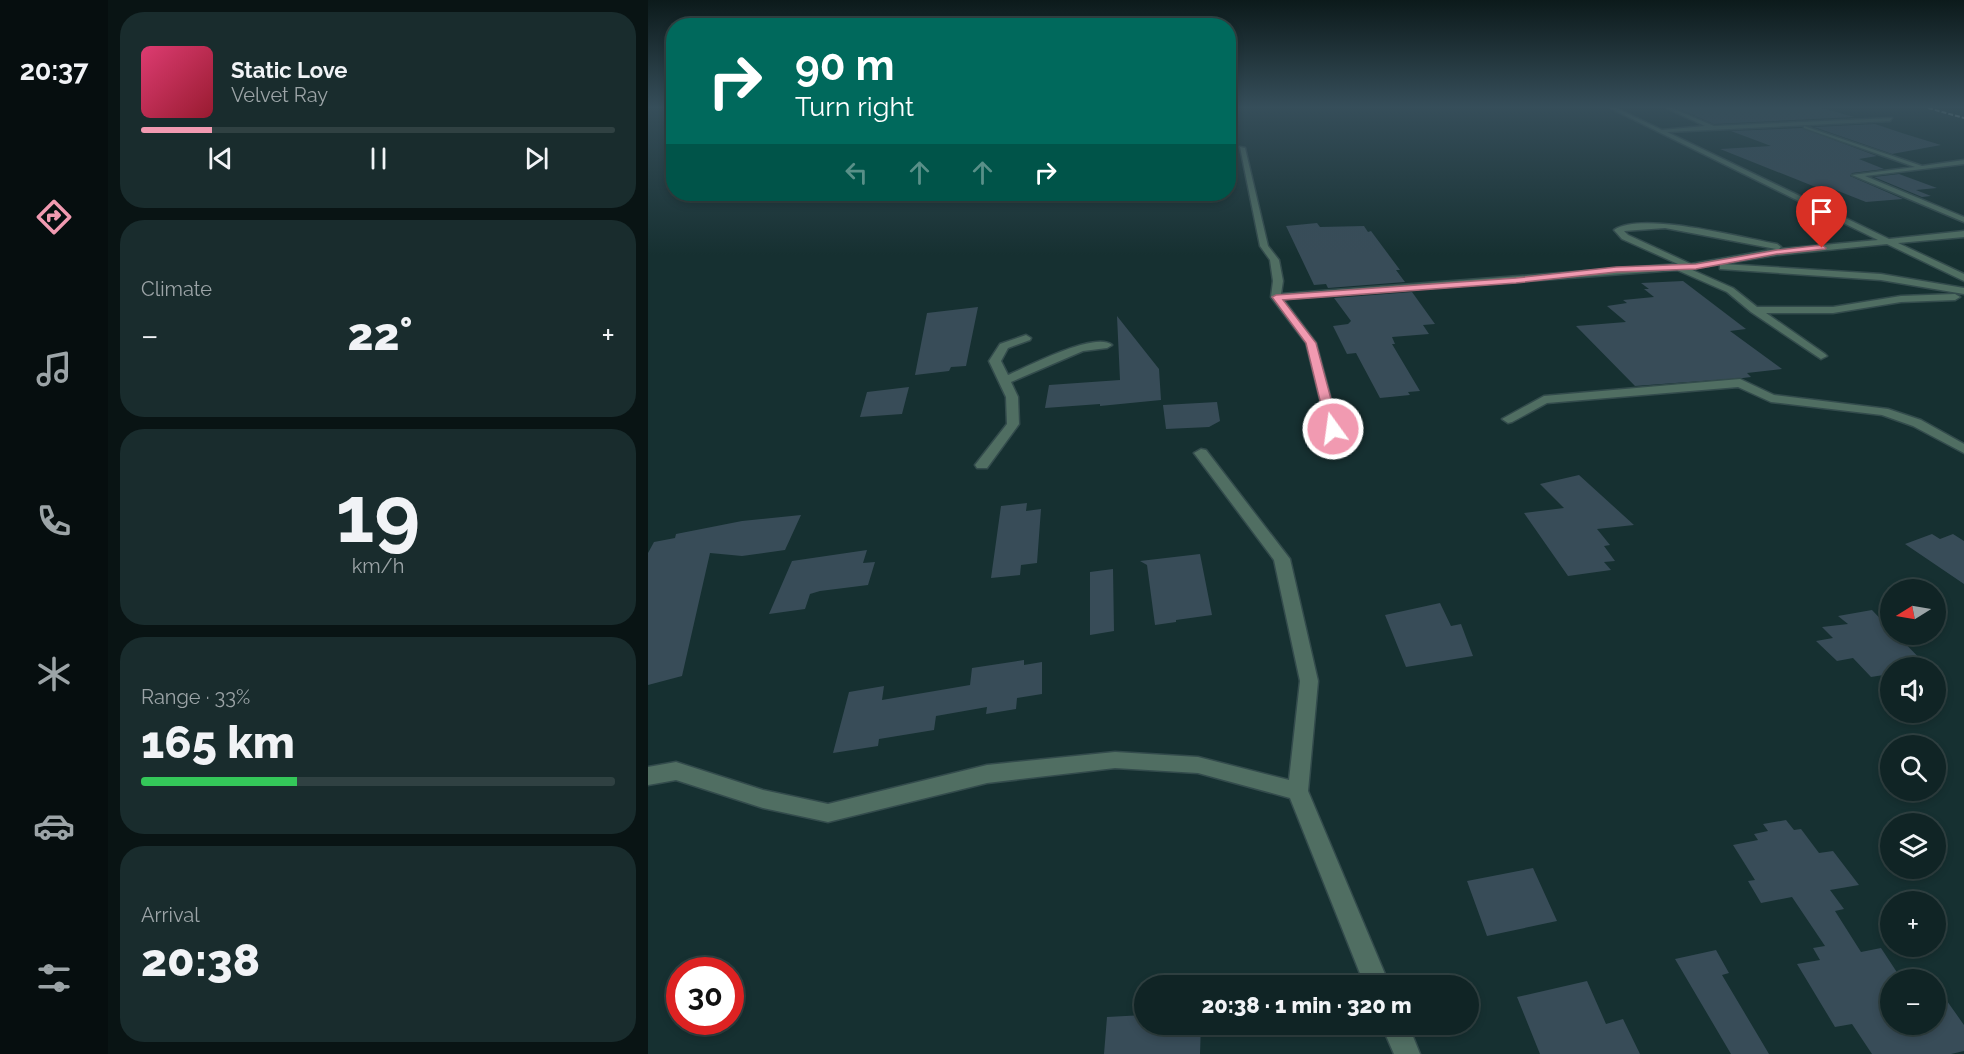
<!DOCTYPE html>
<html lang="en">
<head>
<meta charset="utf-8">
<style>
  body { margin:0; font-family:Raleway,sans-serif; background:#192c2d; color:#f1f3f6; height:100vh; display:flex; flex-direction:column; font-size:22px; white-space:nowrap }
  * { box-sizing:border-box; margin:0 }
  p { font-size:20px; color:#9ca4a7 }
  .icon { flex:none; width:33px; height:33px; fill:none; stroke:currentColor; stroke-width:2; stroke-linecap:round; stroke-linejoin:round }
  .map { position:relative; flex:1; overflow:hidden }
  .details { display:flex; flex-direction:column; gap:12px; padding:12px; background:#091414; width:540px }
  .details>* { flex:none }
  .hud { position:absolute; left:18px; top:18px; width:570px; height:183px; border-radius:24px; box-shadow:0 3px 9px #0003,0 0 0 2px #304142; background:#00695c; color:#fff; overflow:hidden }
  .needle { width:39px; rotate:259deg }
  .buttons { position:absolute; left:1232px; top:579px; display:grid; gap:12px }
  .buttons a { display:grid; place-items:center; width:66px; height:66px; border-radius:50%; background:#102425; box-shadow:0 3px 9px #0003,0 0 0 2px #304142; font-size:30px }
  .speed { position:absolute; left:18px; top:957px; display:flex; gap:12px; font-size:30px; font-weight:700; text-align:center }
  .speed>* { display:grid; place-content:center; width:78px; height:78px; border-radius:50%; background:#102425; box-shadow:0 3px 9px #0003,0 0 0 2px #304142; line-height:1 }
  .speed .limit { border:9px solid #d22; background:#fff; color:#111 }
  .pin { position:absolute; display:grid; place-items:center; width:51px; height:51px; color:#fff; margin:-62px -26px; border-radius:50% 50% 50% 0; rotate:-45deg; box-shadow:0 0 6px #0007 }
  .pin .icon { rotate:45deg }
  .me { position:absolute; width:66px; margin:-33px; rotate:346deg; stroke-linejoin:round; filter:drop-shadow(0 0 4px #0008) }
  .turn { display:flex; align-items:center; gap:21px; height:126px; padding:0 30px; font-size:27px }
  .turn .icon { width:78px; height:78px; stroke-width:2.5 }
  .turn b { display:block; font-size:42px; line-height:51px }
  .lanes { display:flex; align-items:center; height:57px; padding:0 30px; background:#0003; justify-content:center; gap:30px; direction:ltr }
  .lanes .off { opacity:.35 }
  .big { font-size:45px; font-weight:800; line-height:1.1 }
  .details .widget { flex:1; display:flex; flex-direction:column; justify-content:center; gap:9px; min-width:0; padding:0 21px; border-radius:24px; background:#192c2d }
  .details .dial { align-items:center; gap:0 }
  .dial b { font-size:78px; line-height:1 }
  .song { display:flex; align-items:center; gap:18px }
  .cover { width:72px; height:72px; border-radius:9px; background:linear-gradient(135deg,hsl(340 70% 55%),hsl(350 70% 35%)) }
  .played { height:6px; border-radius:3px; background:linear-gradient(90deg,#f19ab1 15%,#304142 15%) }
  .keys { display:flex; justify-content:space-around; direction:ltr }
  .heat { display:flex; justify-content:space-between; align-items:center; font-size:33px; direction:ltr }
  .charge { height:9px; border-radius:4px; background:linear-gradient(90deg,#34c759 33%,#304142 0) }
  .trip { position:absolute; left:486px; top:975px; width:345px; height:60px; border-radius:30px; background:#102425; box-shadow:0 3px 9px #0003,0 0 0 2px #304142; font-weight:800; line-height:60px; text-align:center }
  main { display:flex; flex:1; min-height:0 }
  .menu { display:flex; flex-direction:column; width:108px; justify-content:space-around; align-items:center; background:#060e0f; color:#9ca4a7 }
  .menu .icon { width:42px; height:42px }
  .menu .on { color:#f19ab1 }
  .menu b { font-size:27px; color:#f1f3f6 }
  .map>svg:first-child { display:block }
  .building { fill:#384c58 }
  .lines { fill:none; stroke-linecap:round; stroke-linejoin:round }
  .minor-casing { stroke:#334b4c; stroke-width:3 }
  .minor { fill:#506e62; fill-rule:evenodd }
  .rail { stroke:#cdddde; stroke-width:2; stroke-dasharray:5 2; stroke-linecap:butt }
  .route { fill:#f19ab1; stroke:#9d6473; stroke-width:1.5 }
</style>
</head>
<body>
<main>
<nav class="menu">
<b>20:37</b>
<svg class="icon on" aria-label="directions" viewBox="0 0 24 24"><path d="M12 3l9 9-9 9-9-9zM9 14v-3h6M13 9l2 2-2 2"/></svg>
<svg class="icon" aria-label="music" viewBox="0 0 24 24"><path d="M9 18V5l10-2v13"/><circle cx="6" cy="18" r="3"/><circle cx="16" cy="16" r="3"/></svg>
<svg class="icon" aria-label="phone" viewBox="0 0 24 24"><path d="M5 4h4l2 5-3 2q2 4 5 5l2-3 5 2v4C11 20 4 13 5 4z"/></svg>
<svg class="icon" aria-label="climate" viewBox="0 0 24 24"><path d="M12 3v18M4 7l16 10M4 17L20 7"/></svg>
<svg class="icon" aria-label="car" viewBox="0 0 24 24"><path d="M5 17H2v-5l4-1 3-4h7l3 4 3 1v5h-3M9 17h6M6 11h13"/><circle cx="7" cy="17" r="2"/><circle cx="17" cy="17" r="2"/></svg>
<svg class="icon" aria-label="filters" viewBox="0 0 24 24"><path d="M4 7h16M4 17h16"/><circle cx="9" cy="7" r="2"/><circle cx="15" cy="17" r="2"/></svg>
</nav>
<section class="details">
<div class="widget">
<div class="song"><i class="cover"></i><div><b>Static Love</b><p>Velvet Ray</p></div></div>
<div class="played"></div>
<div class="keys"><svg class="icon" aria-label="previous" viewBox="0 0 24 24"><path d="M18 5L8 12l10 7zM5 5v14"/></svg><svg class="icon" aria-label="pause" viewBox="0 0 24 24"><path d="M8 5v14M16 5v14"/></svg><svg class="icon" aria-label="next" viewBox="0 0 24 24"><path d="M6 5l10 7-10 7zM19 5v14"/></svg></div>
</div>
<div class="widget"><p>Climate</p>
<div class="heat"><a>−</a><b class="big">22°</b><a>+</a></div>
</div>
<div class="widget dial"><b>19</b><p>km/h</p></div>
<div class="widget"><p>Range · 33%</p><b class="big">165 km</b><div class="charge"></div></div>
<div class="widget"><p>Arrival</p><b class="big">20:38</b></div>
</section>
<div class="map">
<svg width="1316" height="1054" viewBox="0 0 1316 1054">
  <rect width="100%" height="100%" fill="#163031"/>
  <path class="building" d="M 1029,108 L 1174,108 L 1206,117 L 1066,124 Z
    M 1227,124 L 1257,134 L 1293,145 L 1244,154 L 1166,127 Z
    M 1154,128 L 1229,156 L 1211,159 L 1236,169 L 1204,173 L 1202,176 L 1255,199 L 1218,202 L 1185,189 L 1170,188 L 1072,149 L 1123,146 L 1083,131 Z
    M 1251,174 L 1289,188 L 1268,190 L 1283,196 L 1274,197 L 1226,177 Z
    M 669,223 L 672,227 L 716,226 L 720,232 L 723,231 L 752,270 L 748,270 L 757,282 L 680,288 L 678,284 L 666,285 L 638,226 Z
    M 1035,281 L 1098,329 L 1082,331 L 1134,369 L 1099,373 L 1103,377 L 1095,378 L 987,386 L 928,326 L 978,322 L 959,306 L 979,303 L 975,300 L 1006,297 L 996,289 L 1001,289 L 993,283 Z
    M 764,292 L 787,324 L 775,325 L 781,334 L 744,337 L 747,344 L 744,344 L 772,391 L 760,392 L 762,395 L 732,398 L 708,353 L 699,354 L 685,326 L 700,324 L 703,321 L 686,298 Z
    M 330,307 L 318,366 L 303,367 L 301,371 L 267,375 L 279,313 Z
    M 469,316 L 511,369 L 513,400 L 452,406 L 452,404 L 397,408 L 401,385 L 472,380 Z
    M 261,387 L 254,414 L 212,417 L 219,392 Z
    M 569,402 L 572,421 L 561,427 L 518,429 L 515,405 Z
    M 931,475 L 986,525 L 949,529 L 962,545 L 956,546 L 967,561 L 956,562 L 963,570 L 920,576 L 876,513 L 916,508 L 892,484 Z
    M 379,503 L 378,511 L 393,509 L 389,563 L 373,565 L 372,575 L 343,578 L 353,506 Z
    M 153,515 L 137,550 L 94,556 L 62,553 L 34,676 L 0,685 L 0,553 L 6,542 L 27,538 L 28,534 L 94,521 Z
    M 1284,534 L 1292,539 L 1305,534 L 1316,541 L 1316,584 L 1257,544 Z
    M 219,550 L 215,563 L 227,562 L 220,585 L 172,591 L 162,594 L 157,609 L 121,614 L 144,561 Z
    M 552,554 L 564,615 L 528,620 L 528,622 L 507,625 L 499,565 L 492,561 Z
    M 465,569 L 466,631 L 442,635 L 442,572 Z
    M 792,603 L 803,626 L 813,624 L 825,656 L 758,667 L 737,615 Z
    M 1224,610 L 1242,629 L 1242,634 L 1248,634 L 1281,668 L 1242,668 L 1242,674 L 1223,677 L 1205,658 L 1189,661 L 1168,641 L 1185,638 L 1174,627 L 1200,624 L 1190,616 Z
    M 376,660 L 376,665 L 394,662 L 394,694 L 369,698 L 368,709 L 338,714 L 339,707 L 288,716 L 286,730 L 231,739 L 230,746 L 185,753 L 201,692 L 236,686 L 234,700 L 322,685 L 324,668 Z
    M 1138,820 L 1146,830 L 1153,829 L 1171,853 L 1185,851 L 1211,885 L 1182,890 L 1196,909 L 1187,911 L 1213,952 L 1233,948 L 1254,980 L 1242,980 L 1242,1024 L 1287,1024 L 1287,984 L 1316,1025 L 1316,1051 L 1303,1054 L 1224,1054 L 1204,1024 L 1187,1027 L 1149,964 L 1172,960 L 1165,948 L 1177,946 L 1144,897 L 1113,903 L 1100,881 L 1107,880 L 1085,845 L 1110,840 L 1106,834 L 1120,831 L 1115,824 Z
    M 885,868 L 909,921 L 839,936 L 819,881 Z
    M 1068,950 L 1081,973 L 1074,975 L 1121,1054 L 1083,1054 L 1027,959 Z
    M 939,981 L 958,1024 L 975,1019 L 992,1054 L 892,1054 L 869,997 Z
    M 496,1015 L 496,1024 L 553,1024 L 552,1054 L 456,1054 L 459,1017 Z"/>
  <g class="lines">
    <defs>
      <path id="minor" d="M 962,108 L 968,108 L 1014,130 L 1057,126 L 1018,108 L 1024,108 L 1066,126 L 1244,118 L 1242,121 L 1019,132 L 1241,239 L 1316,231 L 1316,237 L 1250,243 L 1316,274 L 1316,281 L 1239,244 L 1129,255 L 1042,269 L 1085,288 L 1109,307 L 1185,307 L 1253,296 L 1307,294 L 1312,297 L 1307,300 L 1253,302 L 1185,313 L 1118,313 L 1177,354 L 1179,356 L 1173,359 L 1103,312 L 1079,292 L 1029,270 L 635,299 L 668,343 L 691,429 L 690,432 L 680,432 L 658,343 L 623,297 L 625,281 L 622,260 L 612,246 L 592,147 L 597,148 L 620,246 L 631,260 L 635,281 L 633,294 L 1030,264 L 974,239 L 966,230 C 994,211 1094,238 1129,244 L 1133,247 L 1131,249 L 1230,240 ZM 1017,228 L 1128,249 L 1043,264 L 980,235 L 976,231 Z
        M 1156,126 L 1274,166 L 1316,160 L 1316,164 L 1217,176 L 1316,217 L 1316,222 L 1204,175 L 1267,167 L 1156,128 Z
        M 1075,264 L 1233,274 L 1316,288 L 1316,294 L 1233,280 L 1072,269 L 1072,265 Z
        M 378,335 L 383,338 L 382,340 L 360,348 L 353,361 L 360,375 C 379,367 447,331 464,345 L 459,348 L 435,351 L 363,382 L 370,397 L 371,424 L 339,468 L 329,468 L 327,465 L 359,424 L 358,397 L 341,361 L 352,344 Z
        M 1092,379 L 1126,395 L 1240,409 L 1273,420 L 1316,444 L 1316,453 L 1265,426 L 1234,415 L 1123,402 L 1090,387 L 899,403 L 864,422 L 860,423 L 854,419 L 896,396 Z
        M 553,449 L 558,450 L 642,559 L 670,681 L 660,791 L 742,986 L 717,986 L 642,798 L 550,773 L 467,768 L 339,783 L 180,822 L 115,808 L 28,780 L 0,785 L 0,767 L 28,762 L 115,790 L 180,804 L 339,765 L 467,752 L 550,757 L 641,780 L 652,681 L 626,560 L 546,453 Z
        M 733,1024 L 760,1024 L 772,1054 L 746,1054 Z"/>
    </defs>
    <use href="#minor" class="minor-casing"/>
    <use href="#minor" class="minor"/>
    <path class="rail" d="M 1280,108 L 1316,118"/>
  </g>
  <linearGradient id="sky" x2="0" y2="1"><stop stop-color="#0c1a1b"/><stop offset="0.42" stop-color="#364e5a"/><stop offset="1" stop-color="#364e5a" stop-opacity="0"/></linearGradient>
  <rect width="1316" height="255" fill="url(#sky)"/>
  <path class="route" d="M 1174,245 L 1178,248 L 1177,249 L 1129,254 L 1048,269 L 968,272 L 868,283 L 635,300 L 668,343 L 691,429 L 685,433 L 679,429 L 658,343 L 624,297 L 628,295 L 868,278 L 968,267 L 1048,264 L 1129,250 Z"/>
</svg>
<div class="buttons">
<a><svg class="needle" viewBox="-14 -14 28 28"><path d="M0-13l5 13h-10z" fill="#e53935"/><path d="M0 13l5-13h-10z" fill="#9ca4a7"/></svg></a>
<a><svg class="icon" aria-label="sound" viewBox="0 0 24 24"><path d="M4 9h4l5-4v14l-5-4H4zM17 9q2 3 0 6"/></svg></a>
<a><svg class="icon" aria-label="search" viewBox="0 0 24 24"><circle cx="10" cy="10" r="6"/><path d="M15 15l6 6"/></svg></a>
<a><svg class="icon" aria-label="layers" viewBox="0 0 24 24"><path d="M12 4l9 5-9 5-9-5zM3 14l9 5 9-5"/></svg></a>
<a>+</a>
<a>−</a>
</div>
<div class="speed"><div class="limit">30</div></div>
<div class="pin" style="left:1174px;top:248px;background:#d93025"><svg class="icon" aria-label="arrive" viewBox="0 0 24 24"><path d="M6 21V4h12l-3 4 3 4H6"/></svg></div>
<svg class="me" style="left:685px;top:429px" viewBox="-20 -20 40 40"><circle r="17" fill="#f19ab1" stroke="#fff" stroke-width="3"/><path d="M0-11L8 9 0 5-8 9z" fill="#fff"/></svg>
<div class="trip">20:38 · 1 min · 320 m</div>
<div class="hud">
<div class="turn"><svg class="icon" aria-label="right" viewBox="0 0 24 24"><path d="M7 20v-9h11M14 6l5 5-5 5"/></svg><div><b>90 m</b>Turn right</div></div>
<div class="lanes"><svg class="icon off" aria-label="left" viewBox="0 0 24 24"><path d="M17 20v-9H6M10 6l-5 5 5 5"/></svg><svg class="icon off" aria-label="ahead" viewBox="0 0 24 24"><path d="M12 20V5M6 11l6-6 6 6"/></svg><svg class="icon off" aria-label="ahead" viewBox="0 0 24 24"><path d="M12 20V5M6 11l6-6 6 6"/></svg><svg class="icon" aria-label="right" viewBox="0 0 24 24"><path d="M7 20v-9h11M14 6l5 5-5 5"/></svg></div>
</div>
</div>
</main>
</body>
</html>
